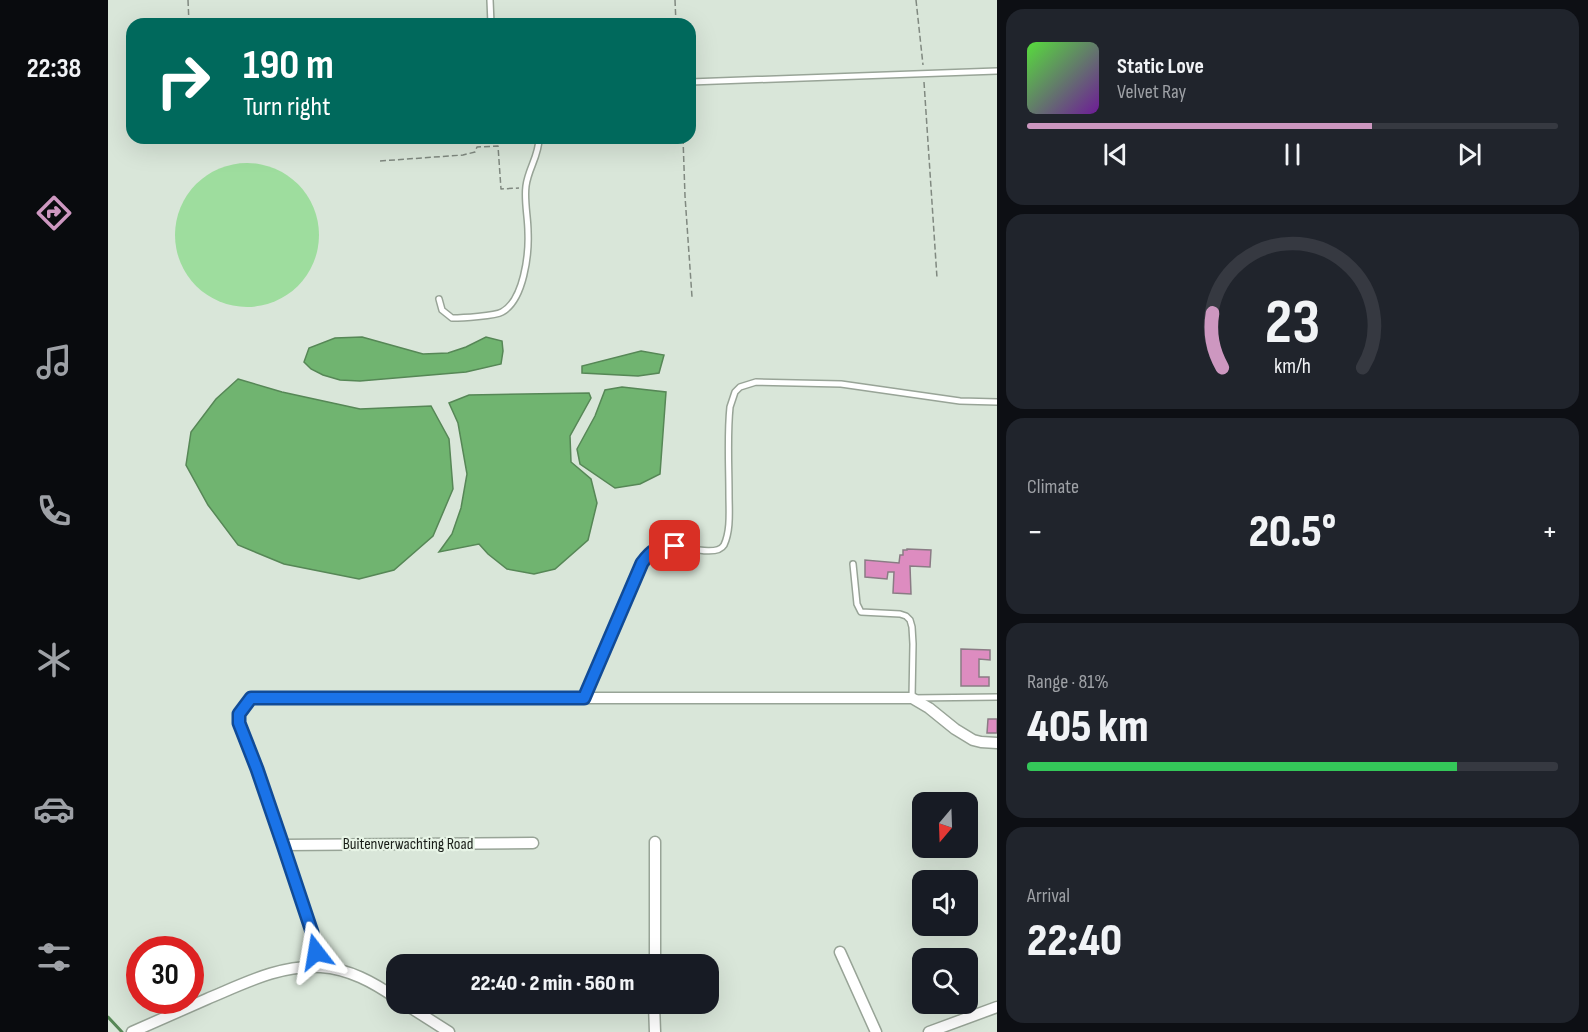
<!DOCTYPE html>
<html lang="en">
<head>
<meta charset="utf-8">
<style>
  body { margin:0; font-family:"Sofia Sans Condensed",sans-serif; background:#20242c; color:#f1f3f6; height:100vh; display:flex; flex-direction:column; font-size:22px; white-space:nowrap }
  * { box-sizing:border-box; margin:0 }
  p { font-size:20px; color:#9ea1a6 }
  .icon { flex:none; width:33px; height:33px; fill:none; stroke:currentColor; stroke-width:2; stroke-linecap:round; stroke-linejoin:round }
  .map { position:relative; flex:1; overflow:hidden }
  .details { display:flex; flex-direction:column; gap:9px; padding:9px; background:#0d0f14; width:591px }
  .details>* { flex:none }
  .top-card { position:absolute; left:18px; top:18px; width:570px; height:126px; border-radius:18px; box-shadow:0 6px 24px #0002; background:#00695c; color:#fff; overflow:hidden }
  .needle { width:39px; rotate:199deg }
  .tools { position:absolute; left:804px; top:792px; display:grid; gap:12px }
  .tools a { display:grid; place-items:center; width:66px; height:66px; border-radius:12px; background:#171b24; box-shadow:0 6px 24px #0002; font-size:30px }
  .speed { position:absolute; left:18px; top:936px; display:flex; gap:12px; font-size:30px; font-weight:700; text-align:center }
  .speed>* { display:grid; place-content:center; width:78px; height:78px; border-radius:50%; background:#171b24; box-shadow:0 6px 24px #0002; line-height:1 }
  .speed .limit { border:9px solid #d22; background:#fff; color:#111 }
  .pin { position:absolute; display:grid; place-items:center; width:51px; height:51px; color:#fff; margin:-26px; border-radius:12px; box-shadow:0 3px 9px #0006 }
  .me { position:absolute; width:66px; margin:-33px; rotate:346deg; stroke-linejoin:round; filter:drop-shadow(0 0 4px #0008) }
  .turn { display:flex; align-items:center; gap:21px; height:126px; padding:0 18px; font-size:27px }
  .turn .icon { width:78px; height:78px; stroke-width:2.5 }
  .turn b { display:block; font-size:42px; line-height:51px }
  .big { font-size:45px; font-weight:800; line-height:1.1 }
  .details .widget { flex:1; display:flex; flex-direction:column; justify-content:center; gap:9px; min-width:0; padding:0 21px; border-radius:18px; background:#20242c }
  .details .dial { align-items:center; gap:0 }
  .dial svg { height:156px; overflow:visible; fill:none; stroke:#363941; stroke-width:7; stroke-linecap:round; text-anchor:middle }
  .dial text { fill:#f1f3f6; stroke:none }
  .song { display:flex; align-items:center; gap:18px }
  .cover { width:72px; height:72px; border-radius:9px; background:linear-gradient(135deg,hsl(110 70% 55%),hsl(280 70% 35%)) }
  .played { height:6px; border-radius:3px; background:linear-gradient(90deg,#cd97c0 65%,#363941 65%) }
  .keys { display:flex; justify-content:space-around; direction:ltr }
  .heat { display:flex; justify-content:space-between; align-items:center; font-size:33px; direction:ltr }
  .charge { height:9px; border-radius:4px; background:linear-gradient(90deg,#34c759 81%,#363941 0) }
  .trip { position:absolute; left:278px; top:954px; width:333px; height:60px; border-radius:18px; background:#171b24; box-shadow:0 6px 24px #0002; font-weight:800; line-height:60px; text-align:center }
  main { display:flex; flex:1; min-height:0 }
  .menu { display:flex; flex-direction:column; width:108px; justify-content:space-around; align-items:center; background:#090b0e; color:#9ea1a6 }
  .menu .icon { width:42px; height:42px }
  .menu .selected { color:#cd97c0 }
  .menu b { font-size:27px; color:#f1f3f6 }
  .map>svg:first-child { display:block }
  .green { fill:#9edd9e }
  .water { fill:#70b470; stroke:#568756; stroke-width:1.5 }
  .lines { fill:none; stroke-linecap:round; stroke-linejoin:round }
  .stream { stroke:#568756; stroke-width:3 }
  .building { fill:#dd8cc0; stroke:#8a7b84; stroke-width:1.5 }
  .lane-casing { stroke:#98a497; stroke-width:8 }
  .street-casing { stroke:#98a497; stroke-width:13 }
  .path { stroke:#808980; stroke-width:1.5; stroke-dasharray:6 3; stroke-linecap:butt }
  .lane { stroke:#fff; stroke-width:5 }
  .street { stroke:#fff; stroke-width:10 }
  .route-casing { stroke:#114b97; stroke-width:15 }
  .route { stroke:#1a73e8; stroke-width:10 }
  .labels { text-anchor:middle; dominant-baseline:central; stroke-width:4.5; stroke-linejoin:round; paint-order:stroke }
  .street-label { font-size:16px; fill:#191d18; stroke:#e7f4e6 }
</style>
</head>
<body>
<main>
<nav class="menu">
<b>22:38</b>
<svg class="icon selected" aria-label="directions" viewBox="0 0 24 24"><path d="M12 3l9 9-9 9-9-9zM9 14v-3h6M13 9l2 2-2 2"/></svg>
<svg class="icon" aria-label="music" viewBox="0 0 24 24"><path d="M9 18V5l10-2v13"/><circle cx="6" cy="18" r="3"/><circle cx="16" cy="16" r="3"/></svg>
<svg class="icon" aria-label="phone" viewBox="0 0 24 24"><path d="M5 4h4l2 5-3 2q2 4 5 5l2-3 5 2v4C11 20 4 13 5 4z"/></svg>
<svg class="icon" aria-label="climate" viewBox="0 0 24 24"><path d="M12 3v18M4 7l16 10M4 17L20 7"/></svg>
<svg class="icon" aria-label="car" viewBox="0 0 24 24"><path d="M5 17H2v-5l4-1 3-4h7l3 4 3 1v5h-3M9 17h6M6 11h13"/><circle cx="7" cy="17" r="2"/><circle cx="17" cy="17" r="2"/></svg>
<svg class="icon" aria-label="filters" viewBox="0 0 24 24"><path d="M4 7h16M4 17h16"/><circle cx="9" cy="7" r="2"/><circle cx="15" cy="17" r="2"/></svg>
</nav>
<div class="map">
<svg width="889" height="1032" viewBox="0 0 889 1032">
  <rect width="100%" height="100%" fill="#d9e6d9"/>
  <path class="green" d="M67 235a72 72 0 1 1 144 0a72 72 0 1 1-144 0Z"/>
  <path class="water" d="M 254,337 L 315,354 L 340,353 L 358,347 L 378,337 L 394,341 L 395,351 L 393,364 L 358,372 L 252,381 L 232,380 L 215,375 L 203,369 L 196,362 L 201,348 L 227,338 Z
    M 533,351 L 556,355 L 551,373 L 530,376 L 474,373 L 474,366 Z
    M 130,379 L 174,392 L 252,409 L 323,406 L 341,439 L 345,489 L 325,536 L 286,570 L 251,579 L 176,564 L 130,545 L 100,505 L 78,465 L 83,432 L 108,399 Z
    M 514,387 L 558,392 L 552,474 L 532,484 L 507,488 L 472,464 L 469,449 L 487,416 L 497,390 Z
    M 481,393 L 483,398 L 462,436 L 463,462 L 483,479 L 489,503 L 480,540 L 447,569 L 426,574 L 399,569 L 380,554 L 371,544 L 331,552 L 344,534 L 353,508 L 359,474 L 350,423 L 341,403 L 361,395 Z"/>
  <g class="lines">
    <path class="stream" d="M 0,1017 L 14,1032"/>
  </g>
  <path class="building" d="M 799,549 L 823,550 L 822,567 L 802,566 L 803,594 L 785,593 L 786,572 L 780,572 L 779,579 L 757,577 L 757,560 L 791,563 L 792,555 L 795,555 L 795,550 L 799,550 Z
    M 853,649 L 882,650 L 882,660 L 871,659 L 871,677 L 881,677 L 881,686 L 853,686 Z
    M 880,719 L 889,719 L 889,733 L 879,733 Z"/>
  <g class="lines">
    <defs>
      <path id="lane" d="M 382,0 L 383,24
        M 582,82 L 889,71
        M 331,299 L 334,310 L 344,318 C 354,318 387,316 394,312 C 416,300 421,254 420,232 C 420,217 416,201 418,186 C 420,169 431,156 431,138
        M 745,564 L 749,604 L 753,612 L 792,614 L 798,616 L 802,620 L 804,627 L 805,644 L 804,698 L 889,697
        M 476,698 L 529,572 C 533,565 538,554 545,550 C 552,547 560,546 568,546 C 579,547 609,557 616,545 C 623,530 621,510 621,495 C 621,466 619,436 622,407 L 627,392 L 632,387 L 648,382 L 733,384 L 852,401 L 889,402"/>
      <path id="street" d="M 175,845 L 425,843
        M 732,952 L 768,1032
        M 547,964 L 547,842
        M 211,967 L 204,932 L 149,769 L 131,723 L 131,714 L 137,705 L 143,698 L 804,698 L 821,708 L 847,729 L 865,740 L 873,742 L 889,743
        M 297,1004 L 341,1032
        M 546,1004 L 547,1032
        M 24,1032 C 49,1021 74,1010 99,999 C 135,984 173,964 213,967 C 241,969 265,982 288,998
        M 821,1032 L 889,1007"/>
    </defs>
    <use href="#lane" class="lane-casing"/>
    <use href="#street" class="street-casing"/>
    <path class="path" d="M 80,0 L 81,24
      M 567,0 L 568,24
      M 808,0 L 815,65
      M 816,82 L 829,278
      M 575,138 L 577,196 L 584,297
      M 272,161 L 355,155 L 367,152 L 369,147 L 390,146 L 393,189 L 411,188"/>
    <use href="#lane" class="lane"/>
    <use href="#street" class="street"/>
  </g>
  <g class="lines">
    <defs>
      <path id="route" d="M 208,952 L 204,932 L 175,845 L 149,769 L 131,723 L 131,714 L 143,698 L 476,698 L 534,563 C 544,549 550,547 567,546"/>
    </defs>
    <use href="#route" class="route-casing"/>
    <use href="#route" class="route"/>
  </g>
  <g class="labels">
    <g class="street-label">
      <text x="300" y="844">Buitenverwachting Road</text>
    </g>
  </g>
</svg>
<div class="tools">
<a><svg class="needle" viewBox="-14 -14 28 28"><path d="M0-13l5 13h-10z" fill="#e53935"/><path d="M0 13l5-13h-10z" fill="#9ea1a6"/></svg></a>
<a><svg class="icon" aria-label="sound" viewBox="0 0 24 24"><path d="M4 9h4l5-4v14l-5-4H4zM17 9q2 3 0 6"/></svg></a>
<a><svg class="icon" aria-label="search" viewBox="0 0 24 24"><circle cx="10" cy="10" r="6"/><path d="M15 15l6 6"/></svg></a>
</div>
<div class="speed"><div class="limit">30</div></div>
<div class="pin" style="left:567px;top:546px;background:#d93025"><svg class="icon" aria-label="arrive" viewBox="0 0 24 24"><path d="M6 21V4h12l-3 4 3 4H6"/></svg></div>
<svg class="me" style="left:208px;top:952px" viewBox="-20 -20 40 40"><path d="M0-17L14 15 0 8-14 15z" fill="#1a73e8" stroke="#fff" stroke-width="4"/></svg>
<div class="trip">22:40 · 2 min · 560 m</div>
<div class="top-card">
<div class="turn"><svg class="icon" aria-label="right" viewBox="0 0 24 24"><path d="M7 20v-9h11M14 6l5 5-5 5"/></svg><div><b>190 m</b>Turn right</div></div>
</div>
</div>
<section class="details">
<div class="widget">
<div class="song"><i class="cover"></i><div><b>Static Love</b><p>Velvet Ray</p></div></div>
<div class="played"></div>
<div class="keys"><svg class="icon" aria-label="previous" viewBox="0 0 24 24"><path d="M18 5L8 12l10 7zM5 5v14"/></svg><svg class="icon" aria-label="pause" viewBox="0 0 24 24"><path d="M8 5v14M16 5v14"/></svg><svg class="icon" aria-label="next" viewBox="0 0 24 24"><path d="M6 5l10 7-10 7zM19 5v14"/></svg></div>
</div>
<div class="widget dial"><svg viewBox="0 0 100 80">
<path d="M14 69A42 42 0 1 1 86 69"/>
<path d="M14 69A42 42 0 0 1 9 41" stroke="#cd97c0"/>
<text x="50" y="56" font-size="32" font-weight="700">23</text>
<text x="50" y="72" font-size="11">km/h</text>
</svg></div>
<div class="widget"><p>Climate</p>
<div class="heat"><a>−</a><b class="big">20.5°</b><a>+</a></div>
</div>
<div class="widget"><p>Range · 81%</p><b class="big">405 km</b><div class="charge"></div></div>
<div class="widget"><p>Arrival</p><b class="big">22:40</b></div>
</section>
</main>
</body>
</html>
